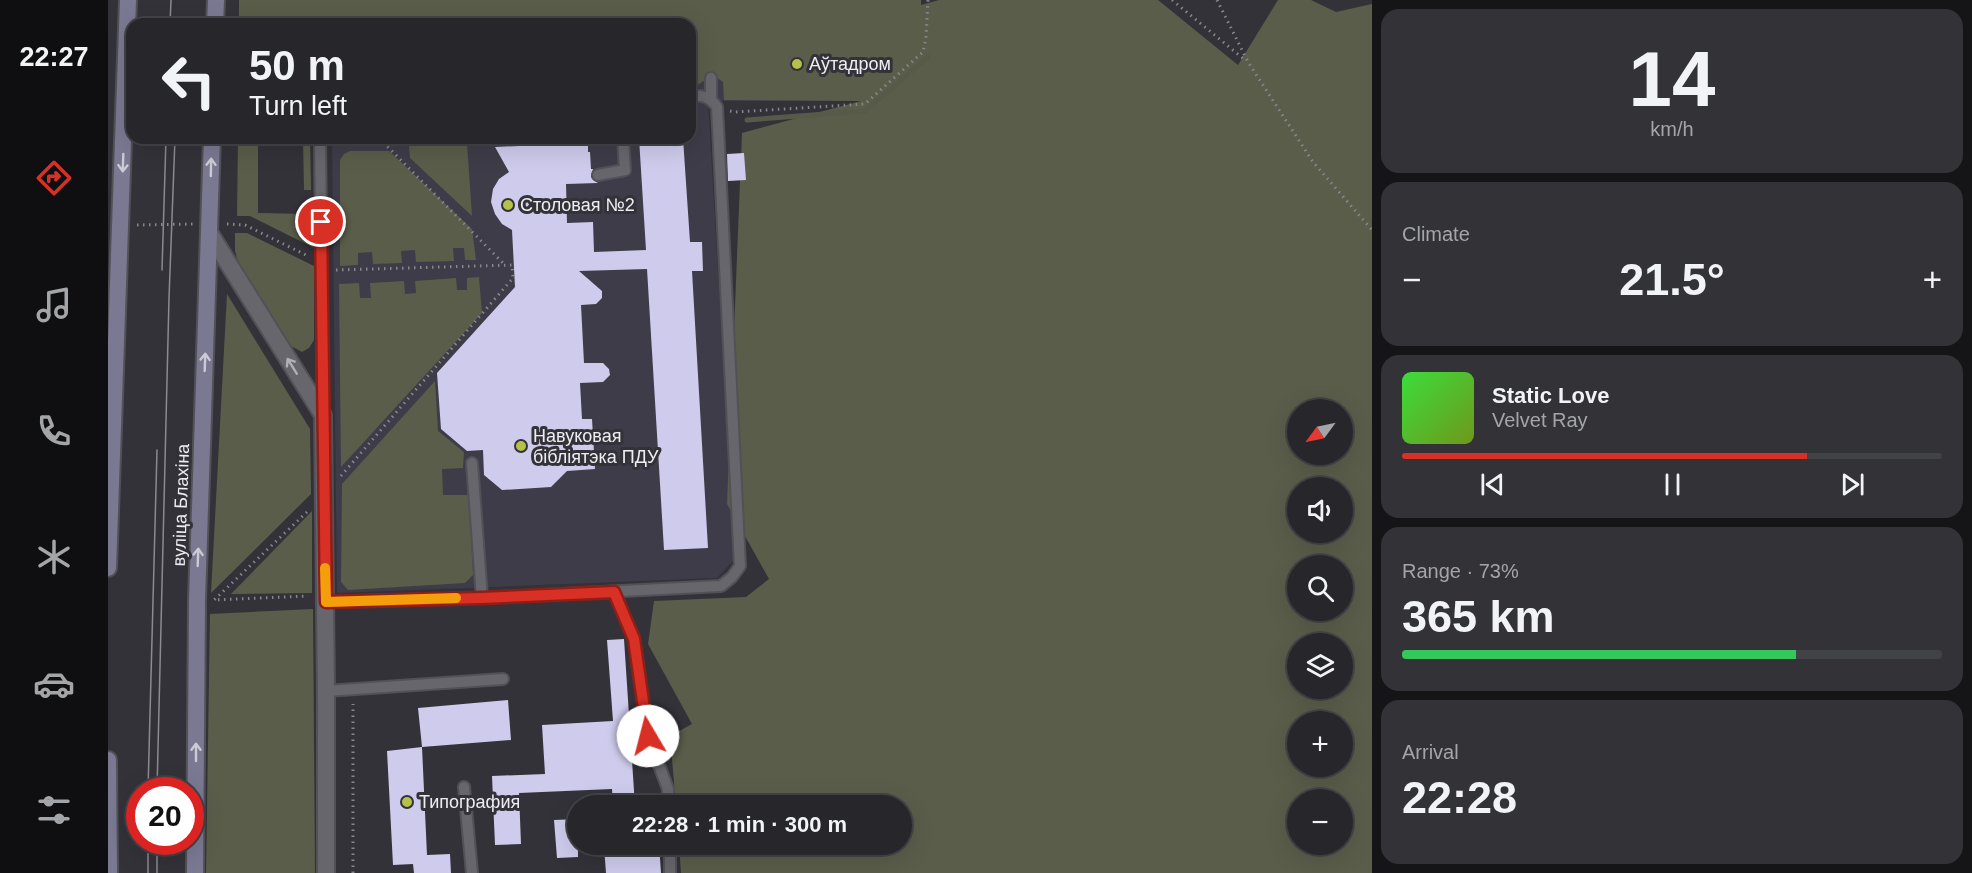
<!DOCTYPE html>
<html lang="en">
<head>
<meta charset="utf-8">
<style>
  body { margin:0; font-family:Helvetica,sans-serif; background:#323237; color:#f1f3f6; height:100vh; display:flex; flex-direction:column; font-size:22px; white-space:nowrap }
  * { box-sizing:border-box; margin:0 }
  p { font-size:20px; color:#a4a5a9 }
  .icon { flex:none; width:33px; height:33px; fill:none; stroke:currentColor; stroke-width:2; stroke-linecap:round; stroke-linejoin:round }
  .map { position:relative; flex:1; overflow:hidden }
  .panel { display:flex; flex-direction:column; gap:9px; padding:9px; background:#151518; width:600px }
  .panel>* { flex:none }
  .hud { position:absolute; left:18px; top:18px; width:570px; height:126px; border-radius:18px; box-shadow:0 6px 24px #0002,0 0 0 2px #424347; background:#26262b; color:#f1f3f6; overflow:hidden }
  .needle { width:39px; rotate:237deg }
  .fabs { position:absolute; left:1179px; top:399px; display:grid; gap:12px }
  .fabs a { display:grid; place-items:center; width:66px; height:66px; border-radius:50%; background:#26262b; box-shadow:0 6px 24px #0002,0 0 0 2px #424347; font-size:30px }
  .speed { position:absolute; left:18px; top:777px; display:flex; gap:12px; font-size:30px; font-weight:700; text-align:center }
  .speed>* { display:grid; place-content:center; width:78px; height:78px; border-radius:50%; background:#26262b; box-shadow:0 6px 24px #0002,0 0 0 2px #424347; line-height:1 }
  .speed .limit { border:9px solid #d22; background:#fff; color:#111 }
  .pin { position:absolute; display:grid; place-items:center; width:51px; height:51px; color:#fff; margin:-26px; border:3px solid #fff; border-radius:50%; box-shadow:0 2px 6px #0007 }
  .me { position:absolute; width:66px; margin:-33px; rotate:352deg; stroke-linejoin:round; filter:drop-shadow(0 0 4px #0008) }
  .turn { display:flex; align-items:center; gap:21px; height:126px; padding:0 24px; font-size:27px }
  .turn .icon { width:78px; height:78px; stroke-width:2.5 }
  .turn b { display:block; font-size:42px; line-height:51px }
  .big { font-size:45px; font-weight:800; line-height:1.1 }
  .panel .card { flex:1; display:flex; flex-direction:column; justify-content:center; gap:9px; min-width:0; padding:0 21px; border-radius:18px; background:#323237 }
  .panel .dial { align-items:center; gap:0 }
  .dial b { font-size:78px; line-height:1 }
  .song { display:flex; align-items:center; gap:18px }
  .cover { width:72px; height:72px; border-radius:9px; background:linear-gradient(135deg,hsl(120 70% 55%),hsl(80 70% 35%)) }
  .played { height:6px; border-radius:3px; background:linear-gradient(90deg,#d93025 75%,#424347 75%) }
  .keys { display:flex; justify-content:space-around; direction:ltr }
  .heat { display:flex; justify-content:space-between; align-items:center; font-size:33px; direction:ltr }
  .charge { height:9px; border-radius:4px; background:linear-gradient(90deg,#34c759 73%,#424347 0) }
  .trip { position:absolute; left:459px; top:795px; width:345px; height:60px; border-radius:30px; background:#26262b; box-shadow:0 6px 24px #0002,0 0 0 2px #424347; font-weight:800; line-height:60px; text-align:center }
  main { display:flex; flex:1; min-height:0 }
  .tab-bar { display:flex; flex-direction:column; width:108px; justify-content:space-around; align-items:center; background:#0f0f11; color:#a4a5a9 }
  .tab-bar .icon { width:42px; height:42px }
  .tab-bar .on { color:#d93025 }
  .tab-bar b { font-size:27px; color:#f1f3f6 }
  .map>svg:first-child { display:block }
  .built { fill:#3e3c48 }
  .green { fill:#5a5d4a; fill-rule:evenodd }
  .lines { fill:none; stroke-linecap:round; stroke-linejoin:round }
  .stream { stroke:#585a49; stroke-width:5 }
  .building { fill:#cecbec }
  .service-casing { stroke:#525157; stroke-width:14 }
  .minor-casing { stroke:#525157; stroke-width:20 }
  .secondary-casing { stroke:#525157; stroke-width:20 }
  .path { stroke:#88878d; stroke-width:3; stroke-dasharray:1.5 4.5; stroke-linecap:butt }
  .service { stroke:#67666d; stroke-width:10 }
  .minor { stroke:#67666d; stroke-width:16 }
  .secondary { stroke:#7b7892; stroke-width:16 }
  .tram { stroke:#8c8b91; stroke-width:1.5 }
  .oneway { stroke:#cccad5 }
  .oneway2 { stroke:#b1b0b6 }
  .route-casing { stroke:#8d1f18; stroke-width:15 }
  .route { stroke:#d93025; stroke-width:10 }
  .slow { stroke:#f59e0b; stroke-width:10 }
  .poi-dot { fill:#b5c249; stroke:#333239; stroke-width:2 }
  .labels { text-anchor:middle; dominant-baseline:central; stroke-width:6; stroke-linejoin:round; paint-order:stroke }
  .poi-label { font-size:18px; fill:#eeedf2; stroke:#333239; text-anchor:start }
  .street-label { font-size:18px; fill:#eeedf2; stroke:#333239 }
</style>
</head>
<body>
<main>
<nav class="tab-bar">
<b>22:27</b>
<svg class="icon on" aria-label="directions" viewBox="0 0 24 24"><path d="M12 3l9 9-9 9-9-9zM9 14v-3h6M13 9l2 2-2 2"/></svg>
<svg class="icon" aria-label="music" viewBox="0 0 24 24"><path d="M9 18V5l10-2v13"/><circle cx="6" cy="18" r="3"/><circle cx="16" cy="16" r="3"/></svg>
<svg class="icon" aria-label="phone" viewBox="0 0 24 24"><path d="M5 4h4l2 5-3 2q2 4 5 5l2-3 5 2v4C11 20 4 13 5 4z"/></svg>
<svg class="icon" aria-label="climate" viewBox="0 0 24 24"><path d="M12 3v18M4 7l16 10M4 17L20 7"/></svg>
<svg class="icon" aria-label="car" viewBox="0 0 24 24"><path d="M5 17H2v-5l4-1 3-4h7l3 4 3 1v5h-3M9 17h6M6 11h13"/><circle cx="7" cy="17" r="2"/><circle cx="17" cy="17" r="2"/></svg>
<svg class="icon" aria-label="filters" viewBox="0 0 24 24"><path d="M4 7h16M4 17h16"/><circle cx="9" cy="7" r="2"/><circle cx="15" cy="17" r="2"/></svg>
</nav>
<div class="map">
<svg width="1264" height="873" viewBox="0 0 1264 873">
  <rect width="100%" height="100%" fill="#333239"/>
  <path class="built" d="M 499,0 L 813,0 L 811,50 L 756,101 L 600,101 L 627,559 L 609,578 L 229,593 L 224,138 L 582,138 L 582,24 L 223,24 Z"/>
  <path class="green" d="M 131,0 L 813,0 L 813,5 L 831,0 L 1050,0 L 1130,65 L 1170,0 L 1203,0 L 1228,12 L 1264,4 L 1264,873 L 573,873 L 571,845 L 794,844 L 794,806 L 568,805 L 562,736 L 584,724 L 540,644 L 546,601 L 638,597 L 661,579 L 619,504 L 634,133 L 753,101 L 616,100 L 615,82 L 608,77 C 594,79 592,86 582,87 L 582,24 L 131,24 ZM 1190,410 L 1234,410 L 1234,454 L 1190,454 ZM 1190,488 L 1234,488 L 1234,532 L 1190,532 ZM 1190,566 L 1234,566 L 1234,610 L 1190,610 ZM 1190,644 L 1234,644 L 1234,688 L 1190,688 ZM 1190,722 L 1234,722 L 1234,766 L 1190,766 ZM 1190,800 L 1234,800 L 1234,844 L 1190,844 Z
    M 130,138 L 150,138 L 150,213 L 201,214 L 206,225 L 206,248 L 142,216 L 129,216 Z
    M 195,138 L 202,138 L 203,190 L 196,190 Z
    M 359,143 L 364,216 L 302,158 L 301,146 Z
    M 242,151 L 281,151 L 364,229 L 368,260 L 357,260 L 356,248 L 345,248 L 346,261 L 308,262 L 307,250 L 293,251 L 294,263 L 265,264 L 264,252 L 250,253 L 250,265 L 232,266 L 232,160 L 236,154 Z
    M 127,233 L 139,233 L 206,266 L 206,340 L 201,348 L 194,352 L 181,345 L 132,269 L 127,251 Z
    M 371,277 L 374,313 L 233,467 L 231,284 L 251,283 L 252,298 L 263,298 L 262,283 L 296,281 L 297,294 L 308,293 L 307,281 L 348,278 L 349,290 L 359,290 L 359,278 Z
    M 119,294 L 202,429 L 203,494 L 103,593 Z
    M 327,381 L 330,431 L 356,452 L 355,468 L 334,469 L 335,495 L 361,495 L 365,575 L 357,583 L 240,590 L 233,582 L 234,484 Z
    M 204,511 L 204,593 L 123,594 Z
    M 205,609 L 207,873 L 98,873 L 102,614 Z"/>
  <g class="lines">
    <path class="stream" d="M 639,120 L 757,111 L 820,57"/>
  </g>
  <path class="building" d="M 531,138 L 575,138 L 582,242 L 594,242 L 595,271 L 584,271 L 600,548 L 556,550 L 539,269 L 471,271 L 494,291 L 494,298 L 488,304 L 473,305 L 476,363 L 495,363 L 501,369 L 502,375 L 495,382 L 472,383 L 474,419 L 484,419 L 487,469 L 459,471 L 443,487 L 394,490 L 376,475 L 375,450 L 359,451 L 333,429 L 329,373 L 407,287 L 404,230 L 394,224 L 387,214 L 383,202 L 385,189 L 391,179 L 401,172 L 387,147 L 480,143 L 480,152 L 482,152 L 483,169 L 485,169 L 483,177 L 485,180 L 490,183 L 458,184 L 459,223 L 485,222 L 486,252 L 538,250 Z
    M 636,153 L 638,180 L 620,181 L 619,154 Z
    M 516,639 L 527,806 L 505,806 L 504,789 L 411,793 L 413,844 L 387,845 L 384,776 L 437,774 L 434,725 L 505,721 L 499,640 Z
    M 400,700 L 403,740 L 314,747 L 310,708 Z
    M 314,747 L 319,855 L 342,854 L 343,873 L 306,873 L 305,864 L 285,865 L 279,751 Z
    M 470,819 L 470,857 L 449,858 L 446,820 Z
    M 534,844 L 551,844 L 553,873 L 498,873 L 496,847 Z"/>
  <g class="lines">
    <defs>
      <path id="service" d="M 603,78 L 603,99
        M 212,138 L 215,412
        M 490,175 L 517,170 L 515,138
        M 364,463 L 374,598
        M 506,592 L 526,639 L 540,736 L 560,789 L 560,806
        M 217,602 L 374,598 L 613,586 L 624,577 L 632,566 L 609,107 C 601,96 595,95 582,96
        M 218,691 L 395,679
        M 356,787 L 364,873
        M 562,844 L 562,873"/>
      <path id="minor" d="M 102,234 L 215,415 L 218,691 L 218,873"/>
      <path id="secondary" d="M 107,24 L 108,0
        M 0,568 L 20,0
        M 0,760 L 1,873
        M 87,873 L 89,600 L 104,138"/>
    </defs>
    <use href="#service" class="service-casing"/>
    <use href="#minor" class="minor-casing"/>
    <use href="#secondary" class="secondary-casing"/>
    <path class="path" d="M 1064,0 L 1137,60
      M 1109,0 L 1140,62 L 1205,162 L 1264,230
      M 622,111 L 627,112 L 757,104 L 815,52 L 818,38 L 820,0
      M 271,138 L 397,265
      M 119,224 L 137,225 L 198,255
      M 29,225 L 85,224
      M 228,270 L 404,265 L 405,278 L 232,477
      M 199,512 L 106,600 L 200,596
      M 245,873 L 245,704"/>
    <use href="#service" class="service"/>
    <use href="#minor" class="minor"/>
    <use href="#secondary" class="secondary"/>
    <path class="tram" d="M 62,24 L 63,0
      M 54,270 L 58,138
      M 40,790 L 49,450
      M 49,790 L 61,298 L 67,138
      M 40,842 L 40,873
      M 49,842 L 49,873"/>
  </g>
  <defs><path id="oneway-shaft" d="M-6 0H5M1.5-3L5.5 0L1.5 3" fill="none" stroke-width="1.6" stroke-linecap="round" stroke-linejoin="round" transform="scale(1.5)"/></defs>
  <g class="oneway">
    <use href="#oneway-shaft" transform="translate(15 163) rotate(92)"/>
    <use href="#oneway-shaft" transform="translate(103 167) rotate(-89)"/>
    <use href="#oneway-shaft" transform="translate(97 362) rotate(-88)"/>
    <use href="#oneway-shaft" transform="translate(90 557) rotate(-88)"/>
    <use href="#oneway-shaft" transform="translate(88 752) rotate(-90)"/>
  </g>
  <use class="oneway2" href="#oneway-shaft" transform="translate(184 366) rotate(-122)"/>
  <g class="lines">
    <defs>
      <path id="route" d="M 213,222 L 218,602 L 374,598 L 506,592 L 526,639 L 540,736"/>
    </defs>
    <use href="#route" class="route-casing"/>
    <use href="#route" class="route"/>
    <path class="slow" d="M 217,568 L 218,602 L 348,598"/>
  </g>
  <g class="poi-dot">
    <circle cx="689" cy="64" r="6"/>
    <circle cx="400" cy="205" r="6"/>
    <circle cx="413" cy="446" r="6"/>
    <circle cx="299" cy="802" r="6"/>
  </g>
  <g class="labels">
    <g class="poi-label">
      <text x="701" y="64">Аўтадром</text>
      <text x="412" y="205">Столовая №2</text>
      <text x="425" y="436">Навуковая<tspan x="425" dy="21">бібліятэка ПДУ</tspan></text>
      <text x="311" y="802">Типография</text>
    </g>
    <g class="street-label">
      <text transform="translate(73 505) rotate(-88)">вуліца Блахіна</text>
    </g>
  </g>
</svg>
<div class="fabs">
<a><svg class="needle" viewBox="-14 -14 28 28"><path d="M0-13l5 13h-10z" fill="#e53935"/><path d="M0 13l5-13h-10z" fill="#a4a5a9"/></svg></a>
<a><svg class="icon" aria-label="sound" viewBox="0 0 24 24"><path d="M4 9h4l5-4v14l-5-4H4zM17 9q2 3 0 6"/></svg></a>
<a><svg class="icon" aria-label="search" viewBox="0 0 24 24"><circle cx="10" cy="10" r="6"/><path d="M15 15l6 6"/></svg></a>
<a><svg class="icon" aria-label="layers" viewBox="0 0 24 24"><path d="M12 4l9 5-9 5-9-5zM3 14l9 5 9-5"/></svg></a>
<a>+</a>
<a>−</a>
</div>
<div class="speed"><div class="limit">20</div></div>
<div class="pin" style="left:213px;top:222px;background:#d93025"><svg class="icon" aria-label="arrive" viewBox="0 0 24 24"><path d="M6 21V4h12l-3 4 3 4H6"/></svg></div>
<svg class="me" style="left:540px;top:736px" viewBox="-20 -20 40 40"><circle r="19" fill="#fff"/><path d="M0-13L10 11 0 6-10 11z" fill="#d93025"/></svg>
<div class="trip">22:28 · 1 min · 300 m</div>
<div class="hud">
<div class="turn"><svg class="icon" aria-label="left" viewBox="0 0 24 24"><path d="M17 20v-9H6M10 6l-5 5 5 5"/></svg><div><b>50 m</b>Turn left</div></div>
</div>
</div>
<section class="panel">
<div class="card dial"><b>14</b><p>km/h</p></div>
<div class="card"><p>Climate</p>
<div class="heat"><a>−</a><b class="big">21.5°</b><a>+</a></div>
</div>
<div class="card">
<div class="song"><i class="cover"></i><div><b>Static Love</b><p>Velvet Ray</p></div></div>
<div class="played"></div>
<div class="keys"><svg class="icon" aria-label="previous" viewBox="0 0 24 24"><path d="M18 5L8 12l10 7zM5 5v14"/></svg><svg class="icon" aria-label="pause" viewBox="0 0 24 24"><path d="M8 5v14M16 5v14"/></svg><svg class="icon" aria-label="next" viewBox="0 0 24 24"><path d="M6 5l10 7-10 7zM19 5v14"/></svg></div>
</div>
<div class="card"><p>Range · 73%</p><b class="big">365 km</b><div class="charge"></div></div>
<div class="card"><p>Arrival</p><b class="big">22:28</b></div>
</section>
</main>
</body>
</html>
